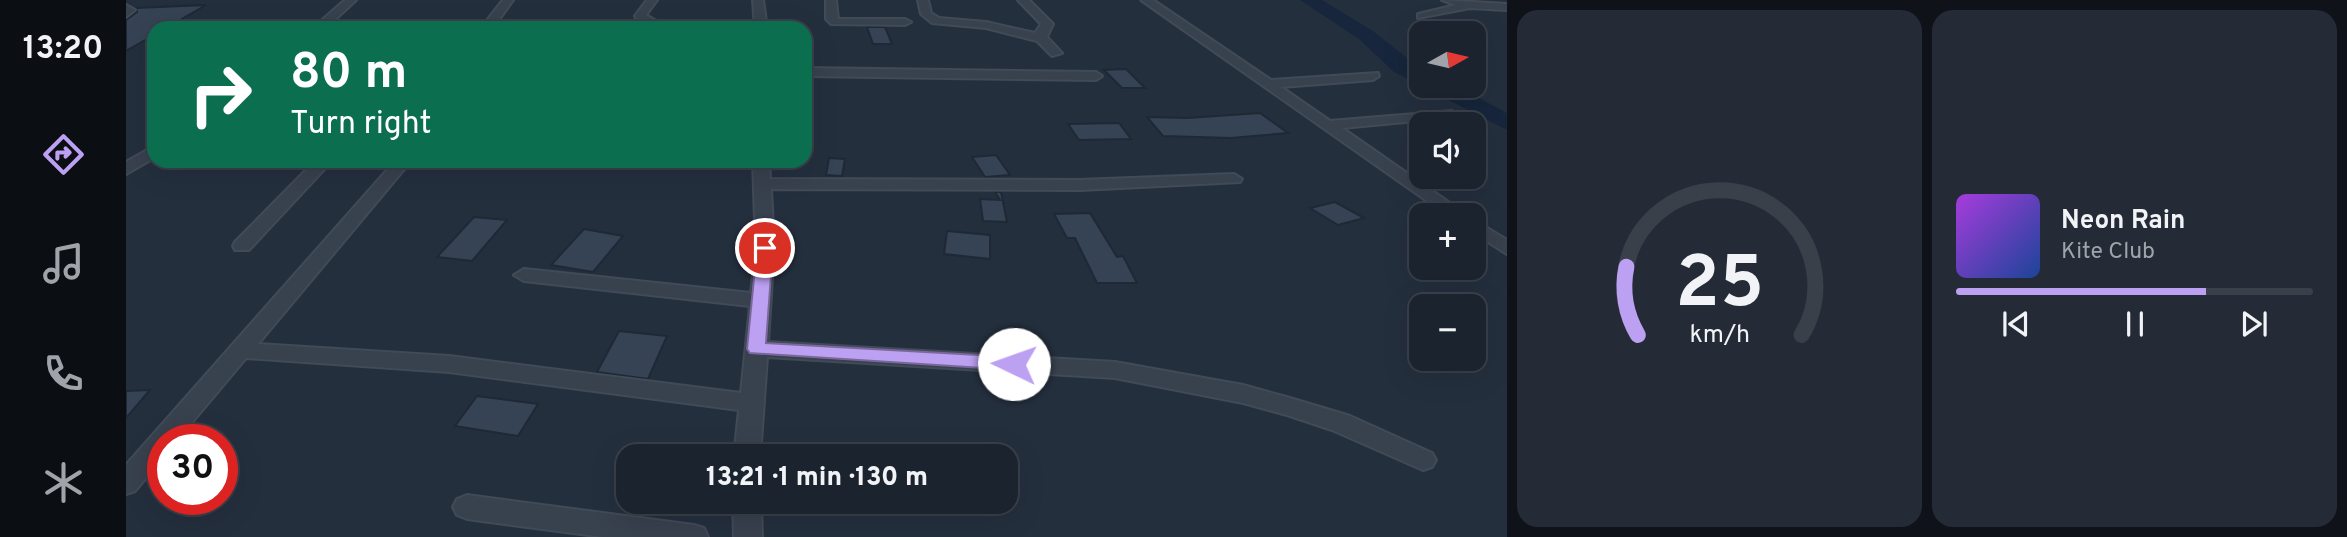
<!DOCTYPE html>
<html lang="en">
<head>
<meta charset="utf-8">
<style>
  body { margin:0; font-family:Overpass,sans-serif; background:#242b36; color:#f1f3f6; height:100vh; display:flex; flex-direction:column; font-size:26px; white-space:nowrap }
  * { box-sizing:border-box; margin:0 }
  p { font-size:23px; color:#a0a4aa }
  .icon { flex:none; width:38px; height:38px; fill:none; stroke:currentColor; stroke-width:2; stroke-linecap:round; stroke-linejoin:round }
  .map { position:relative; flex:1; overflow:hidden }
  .details { display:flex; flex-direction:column; gap:10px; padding:10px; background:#0f1319; width:840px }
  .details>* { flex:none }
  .top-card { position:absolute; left:21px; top:21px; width:665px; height:147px; border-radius:21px; box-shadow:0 7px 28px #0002,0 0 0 2px #39404a; background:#0b6e4f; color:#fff; overflow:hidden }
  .needle { width:46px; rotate:82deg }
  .tools { position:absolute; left:1283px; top:21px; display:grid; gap:14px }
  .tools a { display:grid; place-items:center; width:77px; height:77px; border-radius:14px; background:#1b232e; box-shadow:0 7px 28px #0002,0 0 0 2px #39404a; font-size:35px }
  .speed { position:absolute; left:21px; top:424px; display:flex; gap:14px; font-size:35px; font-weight:700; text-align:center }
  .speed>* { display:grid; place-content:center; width:91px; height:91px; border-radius:50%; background:#1b232e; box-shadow:0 7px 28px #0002,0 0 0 2px #39404a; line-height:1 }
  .speed .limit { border:10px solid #d22; background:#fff; color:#111 }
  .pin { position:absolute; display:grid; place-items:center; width:60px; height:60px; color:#fff; margin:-30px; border:4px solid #fff; border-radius:50%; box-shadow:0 2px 7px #0007 }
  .me { position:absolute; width:77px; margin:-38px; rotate:273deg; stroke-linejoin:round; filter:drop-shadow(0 0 5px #0008) }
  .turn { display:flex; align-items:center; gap:24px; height:147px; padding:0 28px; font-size:32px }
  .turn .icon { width:91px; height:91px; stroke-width:2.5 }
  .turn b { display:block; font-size:49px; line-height:60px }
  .details .widget { flex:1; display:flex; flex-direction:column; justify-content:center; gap:10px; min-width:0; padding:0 24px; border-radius:21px; background:#242b36 }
  .details .dial { align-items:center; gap:0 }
  .dial svg { height:182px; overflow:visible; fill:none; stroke:#39404a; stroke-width:7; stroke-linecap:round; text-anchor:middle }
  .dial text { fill:#f1f3f6; stroke:none }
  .song { display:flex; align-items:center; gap:21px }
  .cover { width:84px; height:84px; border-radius:10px; background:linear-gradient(135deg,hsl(280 70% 55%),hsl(220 70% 35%)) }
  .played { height:7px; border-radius:4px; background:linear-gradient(90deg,#bca0f2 70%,#39404a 70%) }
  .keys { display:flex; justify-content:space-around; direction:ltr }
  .details .tiles { flex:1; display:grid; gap:10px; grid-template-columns:repeat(2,1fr) }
  .trip { position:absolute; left:490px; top:444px; width:402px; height:70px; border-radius:21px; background:#1b232e; box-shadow:0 7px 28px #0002,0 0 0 2px #39404a; font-weight:800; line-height:70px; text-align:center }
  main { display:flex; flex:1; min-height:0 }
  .menu { display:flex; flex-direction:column; width:126px; justify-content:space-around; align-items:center; background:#0b0e12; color:#a0a4aa }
  .menu .icon { width:49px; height:49px }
  .menu .selected { color:#bca0f2 }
  .menu b { font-size:32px; color:#f1f3f6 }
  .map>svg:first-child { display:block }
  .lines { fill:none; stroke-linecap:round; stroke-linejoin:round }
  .river { fill:#17263c; fill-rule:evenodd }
  .building { fill:#364354; stroke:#1f2835; stroke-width:2 }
  .minor-casing { stroke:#414a57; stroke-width:4 }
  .minor { fill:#38414e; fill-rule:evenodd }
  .route { fill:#bca0f2; stroke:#7a689d; stroke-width:2 }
</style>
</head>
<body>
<main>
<nav class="menu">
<b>13:20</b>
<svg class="icon selected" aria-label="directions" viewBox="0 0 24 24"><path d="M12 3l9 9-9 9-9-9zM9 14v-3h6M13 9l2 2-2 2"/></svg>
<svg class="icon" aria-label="music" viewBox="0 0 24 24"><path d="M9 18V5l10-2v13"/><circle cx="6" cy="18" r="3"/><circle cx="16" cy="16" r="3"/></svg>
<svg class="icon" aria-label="phone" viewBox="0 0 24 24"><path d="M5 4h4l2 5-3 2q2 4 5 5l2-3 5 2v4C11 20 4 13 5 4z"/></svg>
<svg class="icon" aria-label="climate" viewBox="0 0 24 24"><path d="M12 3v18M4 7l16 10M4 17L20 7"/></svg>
</nav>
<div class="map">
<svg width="1381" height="537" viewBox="0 0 1381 537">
  <rect width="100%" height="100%" fill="#242f3e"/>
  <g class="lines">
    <path class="river" d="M 1174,0 L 1196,0 L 1247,31 L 1295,69 L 1295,85 L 1268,72 L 1233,39 Z
      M 1302,86 L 1330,86 L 1381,113 L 1381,130 L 1305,91 Z"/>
  </g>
  <path class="building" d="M 80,5 L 40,28 L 28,28 L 28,35 L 0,51 L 0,20 L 11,12 L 10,8 Z
    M 741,27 L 759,27 L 766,44 L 747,44 Z
    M 1000,69 L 1019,88 L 996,88 L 978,70 Z
    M 1134,113 L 1162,133 L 1105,138 L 1037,136 L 1021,117 L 1061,118 Z
    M 993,123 L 1005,139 L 953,140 L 942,124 Z
    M 870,155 L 884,175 L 859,177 L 846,157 Z
    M 703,158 L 719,159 L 716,176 L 700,175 Z
    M 869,192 L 875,192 L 881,222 L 857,221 L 854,199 L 874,200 Z
    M 1209,202 L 1238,218 L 1212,225 L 1184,208 Z
    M 964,213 L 991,257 L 997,256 L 1011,283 L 971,283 L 949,238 L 941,238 L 928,214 Z
    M 348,217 L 381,220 L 346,261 L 311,257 Z
    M 458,229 L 497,236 L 467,272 L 425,265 Z
    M 821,231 L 864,235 L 864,259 L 818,254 Z
    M 493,331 L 541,336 L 522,379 L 471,372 Z
    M 24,390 L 0,418 L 0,391 Z
    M 351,396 L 412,404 L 392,436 L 329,426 Z"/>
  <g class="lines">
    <defs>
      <path id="minor" d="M 219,0 L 230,0 L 200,28 L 187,28 Z
        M 377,0 L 387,0 L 367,28 L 355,28 Z
        M 521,0 L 531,0 L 520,15 L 542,28 L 528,28 L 510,18 L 509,16 Z
        M 627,0 L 637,0 L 641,28 L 629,28 Z
        M 700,0 L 710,0 L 712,19 L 779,19 L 785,22 L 779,25 L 705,24 L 700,19 Z
        M 792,0 L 802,0 L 805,13 L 813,18 L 860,22 L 909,33 L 915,24 L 892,0 L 903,0 L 927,24 L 921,37 L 936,53 L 926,56 L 911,41 L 860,28 L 806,23 L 795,14 Z
        M 1015,0 L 1027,0 L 1145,80 L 1252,73 L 1253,76 L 1247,80 L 1155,87 L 1204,121 L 1326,111 L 1328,114 L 1321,118 L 1216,128 L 1341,215 L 1321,215 Z
        M 1316,0 L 1381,4 L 1381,10 L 1344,8 L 1292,18 L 1292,14 L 1330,5 Z
        M 0,5 L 9,10 L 0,17 Z
        M 679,68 L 970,72 L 976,76 L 970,80 L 679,76 Z
        M 28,146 L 28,158 L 0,174 L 0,162 Z
        M 189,161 L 206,161 L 123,250 L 109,250 L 107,246 L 109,242 Z
        M 269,161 L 285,161 L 132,344 L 323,356 L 615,393 L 624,306 L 398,281 L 388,275 L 398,269 L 625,293 L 630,248 L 627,161 L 643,161 L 644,179 L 954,180 L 1108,174 L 1116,179 L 1114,182 L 954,190 L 645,189 L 648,248 L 642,342 L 989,362 L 1117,385 L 1164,398 L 1224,416 L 1306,453 L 1310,460 L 1306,467 L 1297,470 L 1206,430 L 1161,415 L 1117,403 L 989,378 L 641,357 L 634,457 L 608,457 L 613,410 L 323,372 L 120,358 L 52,439 L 37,439 L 37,458 L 9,491 L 0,494 L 0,465 Z
        M 1348,220 L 1381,240 L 1381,254 L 1348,233 Z
        M 341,495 L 568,525 L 578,528 L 582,537 L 477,537 L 341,519 L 331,515 L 327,507 L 331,499 Z
        M 607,502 L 635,502 L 636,537 L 608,537 Z"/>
    </defs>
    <use href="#minor" class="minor-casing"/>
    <use href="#minor" class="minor"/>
  </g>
  <path class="route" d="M 639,243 L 647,248 L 640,343 L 888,357 L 897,364 L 888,370 L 624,353 L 621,349 L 631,248 Z"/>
</svg>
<div class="tools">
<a><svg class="needle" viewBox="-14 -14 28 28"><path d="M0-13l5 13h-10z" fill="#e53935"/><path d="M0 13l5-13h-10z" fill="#a0a4aa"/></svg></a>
<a><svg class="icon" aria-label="sound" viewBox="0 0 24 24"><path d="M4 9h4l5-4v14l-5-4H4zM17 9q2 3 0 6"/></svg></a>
<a>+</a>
<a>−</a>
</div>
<div class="speed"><div class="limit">30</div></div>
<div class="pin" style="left:639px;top:248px;background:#d93025"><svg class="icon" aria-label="arrive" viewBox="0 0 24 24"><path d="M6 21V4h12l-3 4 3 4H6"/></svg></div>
<svg class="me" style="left:888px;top:364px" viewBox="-20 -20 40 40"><circle r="19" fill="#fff"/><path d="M0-13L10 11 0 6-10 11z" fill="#bca0f2"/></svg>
<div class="trip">13:21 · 1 min · 130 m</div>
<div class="top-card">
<div class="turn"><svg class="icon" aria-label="right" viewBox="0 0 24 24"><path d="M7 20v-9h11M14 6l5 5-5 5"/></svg><div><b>80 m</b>Turn right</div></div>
</div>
</div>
<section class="details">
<div class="tiles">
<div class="widget dial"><svg viewBox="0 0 100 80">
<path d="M14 69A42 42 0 1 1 86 69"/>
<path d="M14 69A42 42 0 0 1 9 39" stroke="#bca0f2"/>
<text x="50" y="56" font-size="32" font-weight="700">25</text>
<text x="50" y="72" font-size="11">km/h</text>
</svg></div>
<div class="widget">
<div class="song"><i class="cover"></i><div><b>Neon Rain</b><p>Kite Club</p></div></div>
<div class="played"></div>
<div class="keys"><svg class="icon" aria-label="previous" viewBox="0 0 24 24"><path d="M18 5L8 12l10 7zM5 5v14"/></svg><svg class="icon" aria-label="pause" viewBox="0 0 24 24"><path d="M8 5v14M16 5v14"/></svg><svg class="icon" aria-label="next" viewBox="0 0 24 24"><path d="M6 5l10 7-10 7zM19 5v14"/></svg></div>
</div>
</div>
</section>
</main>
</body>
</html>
